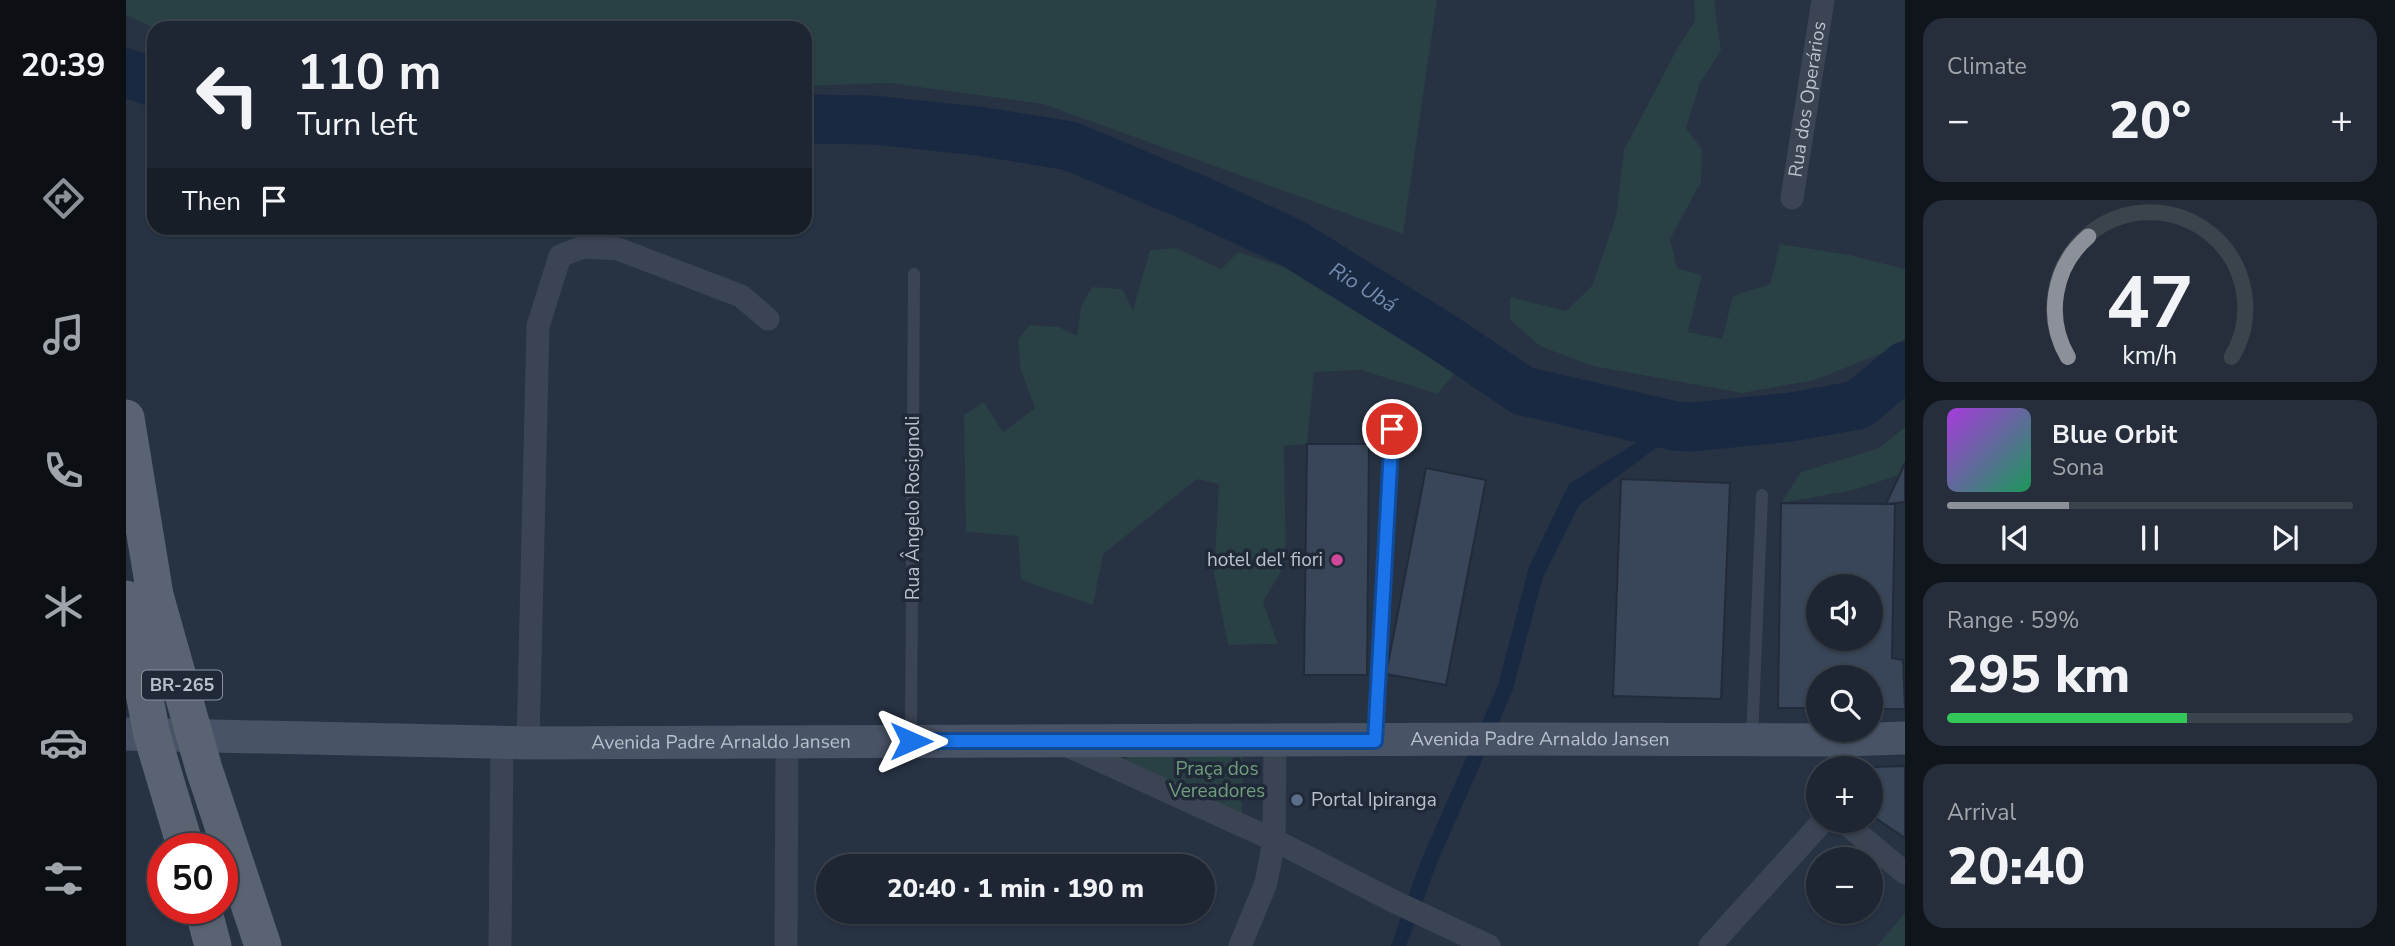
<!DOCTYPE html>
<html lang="en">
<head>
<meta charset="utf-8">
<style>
  body { margin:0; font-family:"Nunito Sans",sans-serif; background:#252e3a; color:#f1f3f6; height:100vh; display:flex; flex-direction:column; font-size:26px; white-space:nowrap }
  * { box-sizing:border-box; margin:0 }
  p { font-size:23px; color:#a0a5ac }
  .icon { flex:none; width:38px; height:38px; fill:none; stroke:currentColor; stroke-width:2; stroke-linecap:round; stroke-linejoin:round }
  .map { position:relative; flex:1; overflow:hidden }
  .side { display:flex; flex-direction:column; gap:18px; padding:18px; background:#10151c; width:490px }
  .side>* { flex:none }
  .guide { position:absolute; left:21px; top:21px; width:665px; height:214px; border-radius:21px; box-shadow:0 2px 5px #0004,0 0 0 2px #3b434d; background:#1d2632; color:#f1f3f6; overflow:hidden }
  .buttons { position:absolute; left:1680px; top:574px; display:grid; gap:14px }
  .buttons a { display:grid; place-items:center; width:77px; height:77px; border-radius:50%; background:#1d2632; box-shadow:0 2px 5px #0004,0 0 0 2px #3b434d; font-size:35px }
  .speed { position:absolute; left:21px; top:833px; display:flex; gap:14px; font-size:35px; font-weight:700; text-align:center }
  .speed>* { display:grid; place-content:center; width:91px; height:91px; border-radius:50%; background:#1d2632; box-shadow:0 2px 5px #0004,0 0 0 2px #3b434d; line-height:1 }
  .speed .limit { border:10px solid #d22; background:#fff; color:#111 }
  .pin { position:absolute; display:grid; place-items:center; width:60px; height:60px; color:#fff; margin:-30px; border:4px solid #fff; border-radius:50%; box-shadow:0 2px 7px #0007 }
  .me { position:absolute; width:77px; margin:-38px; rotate:90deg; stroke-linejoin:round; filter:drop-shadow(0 0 5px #0008) }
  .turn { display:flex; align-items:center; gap:24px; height:147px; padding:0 35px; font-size:32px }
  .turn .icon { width:91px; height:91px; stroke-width:2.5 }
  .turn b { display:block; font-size:49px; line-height:60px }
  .then { display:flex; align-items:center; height:66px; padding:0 35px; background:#0003; gap:14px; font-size:26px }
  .big { font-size:52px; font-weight:800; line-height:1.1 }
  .side .card { flex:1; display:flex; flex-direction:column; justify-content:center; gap:10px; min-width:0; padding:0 24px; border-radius:21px; background:#252e3a }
  .side .dial { align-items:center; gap:0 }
  .dial svg { height:182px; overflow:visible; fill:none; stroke:#3b434d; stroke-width:7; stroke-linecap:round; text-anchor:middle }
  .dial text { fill:#f1f3f6; stroke:none }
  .song { display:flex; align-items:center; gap:21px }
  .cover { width:84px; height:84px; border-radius:10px; background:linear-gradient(135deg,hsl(280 70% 55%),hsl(150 70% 35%)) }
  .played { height:7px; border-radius:4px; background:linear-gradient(90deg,#8c9099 30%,#3b434d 30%) }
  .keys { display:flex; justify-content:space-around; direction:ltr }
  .heat { display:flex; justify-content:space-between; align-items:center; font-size:38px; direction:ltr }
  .charge { height:10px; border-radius:5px; background:linear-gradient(90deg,#34c759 59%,#3b434d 0) }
  .trip { position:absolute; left:690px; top:854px; width:399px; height:70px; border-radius:35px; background:#1d2632; box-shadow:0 2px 5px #0004,0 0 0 2px #3b434d; font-weight:800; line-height:70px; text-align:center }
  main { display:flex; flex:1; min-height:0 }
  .menu { display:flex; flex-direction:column; width:126px; justify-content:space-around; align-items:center; background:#0c0f14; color:#a0a5ac }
  .menu .icon { width:49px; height:49px }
  .menu .selected { color:#8c9099 }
  .menu b { font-size:32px; color:#f1f3f6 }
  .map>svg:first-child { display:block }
  .green { fill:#294044 }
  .water { fill:#192942 }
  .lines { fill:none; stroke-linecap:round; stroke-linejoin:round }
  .river { stroke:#192942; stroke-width:49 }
  .building { fill:#394659; stroke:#222b3a; stroke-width:2; fill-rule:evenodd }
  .lane { stroke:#3b4453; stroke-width:12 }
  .street { stroke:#3b4453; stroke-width:23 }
  .secondary { stroke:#495366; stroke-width:33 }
  .primary { stroke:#596372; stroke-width:37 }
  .route-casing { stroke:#114b97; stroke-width:18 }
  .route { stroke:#1a73e8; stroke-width:12 }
  .hotel-dot { fill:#d1479c; stroke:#202938; stroke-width:2.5 }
  .service-dot { fill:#5c6f8a; stroke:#202938; stroke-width:2.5 }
  .labels { text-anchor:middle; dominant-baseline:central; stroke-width:7; stroke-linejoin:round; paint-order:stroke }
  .shield { fill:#202938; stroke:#8a93a0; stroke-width:2 }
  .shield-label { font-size:18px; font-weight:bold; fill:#b8c0cc }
  .street-label { font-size:19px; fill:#b8c0cc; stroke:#202938 }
  .poi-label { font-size:19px; fill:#b8c0cc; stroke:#202938; text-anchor:end }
  .park-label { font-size:19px; fill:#6f9d7b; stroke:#202938 }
  .water-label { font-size:21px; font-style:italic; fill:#7189ab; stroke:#202938 }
</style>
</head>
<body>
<main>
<nav class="menu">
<b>20:39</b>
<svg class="icon selected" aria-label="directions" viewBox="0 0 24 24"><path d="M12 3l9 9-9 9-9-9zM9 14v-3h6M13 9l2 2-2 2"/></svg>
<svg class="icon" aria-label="music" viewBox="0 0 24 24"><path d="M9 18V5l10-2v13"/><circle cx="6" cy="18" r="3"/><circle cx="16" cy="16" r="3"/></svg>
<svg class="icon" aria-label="phone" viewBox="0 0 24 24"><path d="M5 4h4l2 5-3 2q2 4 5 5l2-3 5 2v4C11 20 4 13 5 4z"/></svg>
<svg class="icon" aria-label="climate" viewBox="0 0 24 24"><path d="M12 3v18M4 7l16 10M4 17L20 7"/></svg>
<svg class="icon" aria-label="car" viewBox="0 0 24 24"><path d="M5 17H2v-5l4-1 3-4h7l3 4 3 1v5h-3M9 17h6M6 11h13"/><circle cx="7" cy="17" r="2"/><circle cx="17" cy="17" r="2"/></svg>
<svg class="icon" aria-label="filters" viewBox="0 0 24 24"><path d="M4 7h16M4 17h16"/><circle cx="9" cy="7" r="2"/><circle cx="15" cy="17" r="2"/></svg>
</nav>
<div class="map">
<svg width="1779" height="946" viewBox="0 0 1779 946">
  <rect width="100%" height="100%" fill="#273243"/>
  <path class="green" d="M 0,0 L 1311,0 L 1277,234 L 917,104 L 763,83 L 679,86 L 679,28 L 28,28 L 0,15 Z
    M 1568,0 L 1588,0 L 1595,51 L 1574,83 L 1560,128 L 1576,149 L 1575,182 L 1544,239 L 1551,268 L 1576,275 L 1562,332 L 1596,339 L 1607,296 L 1644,284 L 1654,244 L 1724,255 L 1779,269 L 1779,338 L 1766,349 L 1689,380 L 1616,393 L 1466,366 L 1414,346 L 1384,320 L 1384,297 L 1440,311 L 1466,286 L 1490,217 L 1498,150 L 1551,49 L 1569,21 Z
    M 1050,248 L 1095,269 L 1112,252 L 1258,300 L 1332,370 L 1311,394 L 1235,370 L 1188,372 L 1181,444 L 1158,446 L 1160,563 L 1137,602 L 1152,644 L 1102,645 L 1088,574 L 1093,484 L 1071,479 L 977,554 L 967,605 L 895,580 L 892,536 L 840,532 L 838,415 L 858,402 L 877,432 L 909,408 L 894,368 L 892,339 L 904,325 L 933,327 L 951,336 L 955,306 L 966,287 L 996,289 L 1007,310 L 1024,250 Z
    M 1779,427 L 1779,473 L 1728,490 L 1655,503 L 1675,472 L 1753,448 Z
    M 1117,752 L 1116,820 L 999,761 L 1003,754 Z
    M 1779,913 L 1779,946 L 1751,946 Z"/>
  <path class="water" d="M 1525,434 L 1542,439 L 1453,505 L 1417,577 L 1386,692 L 1311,863 L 1280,946 L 1265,946 L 1294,863 L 1372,686 L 1403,567 L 1443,484 Z"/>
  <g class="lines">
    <g class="river">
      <path d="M 0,73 L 28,82"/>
      <path id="s1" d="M 679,119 L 747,120 L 852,131 L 944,146 L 1073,200 L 1166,243 L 1314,335 L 1397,391 L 1549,426 L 1567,427 L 1665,417 L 1732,405 L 1779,366"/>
    </g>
  </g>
  <path class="building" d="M 1181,444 L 1243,444 L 1241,675 L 1178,675 Z
    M 1779,463 L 1779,502 L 1760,504 Z
    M 1300,468 L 1360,480 L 1320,685 L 1260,674 Z
    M 1495,479 L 1604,483 L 1595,699 L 1487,696 Z
    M 1655,503 L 1769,504 L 1766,658 L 1777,660 L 1779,709 L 1745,709 L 1745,677 L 1692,677 L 1692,708 L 1652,708 ZM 1692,586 L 1745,586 L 1745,639 L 1692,639 Z
    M 1779,766 L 1779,838 L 1745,815 L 1745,773 L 1749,767 Z"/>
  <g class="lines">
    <path class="lane" d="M 1249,737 L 1266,429
      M 1626,740 L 1636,495
      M 785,741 L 788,274"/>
    <g class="street">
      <path id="s2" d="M 1666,198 L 1697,0"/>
      <path d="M 402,743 L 412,326 L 434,256 L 457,247 L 492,249 L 615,296 L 642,319"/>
      <path d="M 940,745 L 1148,840 L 1267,901 L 1363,946"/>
      <path d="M 1712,768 L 1716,740"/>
      <path d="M 1717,821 L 1779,873"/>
      <path d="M 374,946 L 376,743"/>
      <path d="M 660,946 L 661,743"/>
      <path d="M 1114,946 L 1140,883 L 1148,840 L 1149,741"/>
      <path d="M 1584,946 L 1697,821"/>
    </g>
    <path class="secondary" id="s3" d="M 0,734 L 402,743 L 1379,739 L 1716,740 L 1779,738"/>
    <path class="primary" d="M 0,418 L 29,595 L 78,769 L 137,946
      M 0,599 L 26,735 L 60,849
      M 77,908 L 87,946"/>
  </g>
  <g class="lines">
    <defs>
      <path id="route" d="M 785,741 L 1249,741 L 1266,429"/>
    </defs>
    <use href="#route" class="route-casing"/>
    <use href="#route" class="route"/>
  </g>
  <circle class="hotel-dot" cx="1211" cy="560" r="7"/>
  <circle class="service-dot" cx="1171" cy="800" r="7"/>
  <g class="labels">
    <rect class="shield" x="16" y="670.5" width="80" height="29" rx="5"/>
    <g class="shield-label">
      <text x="56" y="685">BR-265</text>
    </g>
    <g class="street-label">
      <text stroke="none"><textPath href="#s2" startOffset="100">Rua dos Operários</textPath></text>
      <text transform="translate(787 508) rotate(-90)">Rua Ângelo Rosignoli</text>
      <text stroke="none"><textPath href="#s3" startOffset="1414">Avenida Padre Arnaldo Jansen</textPath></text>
      <text stroke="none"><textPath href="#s3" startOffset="595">Avenida Padre Arnaldo Jansen</textPath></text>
    </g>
    <g class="poi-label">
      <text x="1197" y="560">hotel del' fiori</text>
      <text x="1185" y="800" text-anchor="start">Portal Ipiranga</text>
    </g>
    <g class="park-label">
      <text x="1091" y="769">Praça dos<tspan x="1091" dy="22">Vereadores</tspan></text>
    </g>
    <g class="water-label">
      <text stroke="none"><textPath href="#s1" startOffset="593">Rio Ubá</textPath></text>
    </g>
  </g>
</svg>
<div class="buttons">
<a><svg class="icon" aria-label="sound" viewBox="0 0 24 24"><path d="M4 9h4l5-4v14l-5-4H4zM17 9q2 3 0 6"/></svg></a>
<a><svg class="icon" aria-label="search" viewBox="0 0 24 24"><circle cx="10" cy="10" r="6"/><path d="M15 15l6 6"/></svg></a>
<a>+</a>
<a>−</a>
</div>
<div class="speed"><div class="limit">50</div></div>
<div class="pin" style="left:1266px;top:429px;background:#d93025"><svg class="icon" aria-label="arrive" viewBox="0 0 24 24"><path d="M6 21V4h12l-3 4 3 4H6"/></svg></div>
<svg class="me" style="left:785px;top:741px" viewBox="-20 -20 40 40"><path d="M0-17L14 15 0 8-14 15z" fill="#1a73e8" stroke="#fff" stroke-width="4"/></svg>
<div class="trip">20:40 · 1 min · 190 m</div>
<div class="guide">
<div class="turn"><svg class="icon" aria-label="left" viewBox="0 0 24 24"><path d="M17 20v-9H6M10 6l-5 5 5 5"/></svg><div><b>110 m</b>Turn left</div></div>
<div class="then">Then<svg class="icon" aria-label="arrive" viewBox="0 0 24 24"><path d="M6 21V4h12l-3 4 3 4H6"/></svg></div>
</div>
</div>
<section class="side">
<div class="card"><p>Climate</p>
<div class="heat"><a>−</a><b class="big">20°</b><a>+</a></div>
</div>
<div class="card dial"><svg viewBox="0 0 100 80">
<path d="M14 69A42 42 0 1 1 86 69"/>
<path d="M14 69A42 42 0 0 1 23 16" stroke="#8c9099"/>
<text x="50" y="56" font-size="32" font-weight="700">47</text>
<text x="50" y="72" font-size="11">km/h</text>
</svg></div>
<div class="card">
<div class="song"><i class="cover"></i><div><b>Blue Orbit</b><p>Sona</p></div></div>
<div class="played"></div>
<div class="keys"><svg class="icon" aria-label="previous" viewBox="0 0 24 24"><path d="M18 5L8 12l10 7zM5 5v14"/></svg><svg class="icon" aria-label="pause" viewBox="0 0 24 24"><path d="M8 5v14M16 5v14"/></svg><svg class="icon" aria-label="next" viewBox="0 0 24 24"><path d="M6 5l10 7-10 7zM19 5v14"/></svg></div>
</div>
<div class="card"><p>Range · 59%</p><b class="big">295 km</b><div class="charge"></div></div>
<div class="card"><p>Arrival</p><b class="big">20:40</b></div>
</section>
</main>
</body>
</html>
